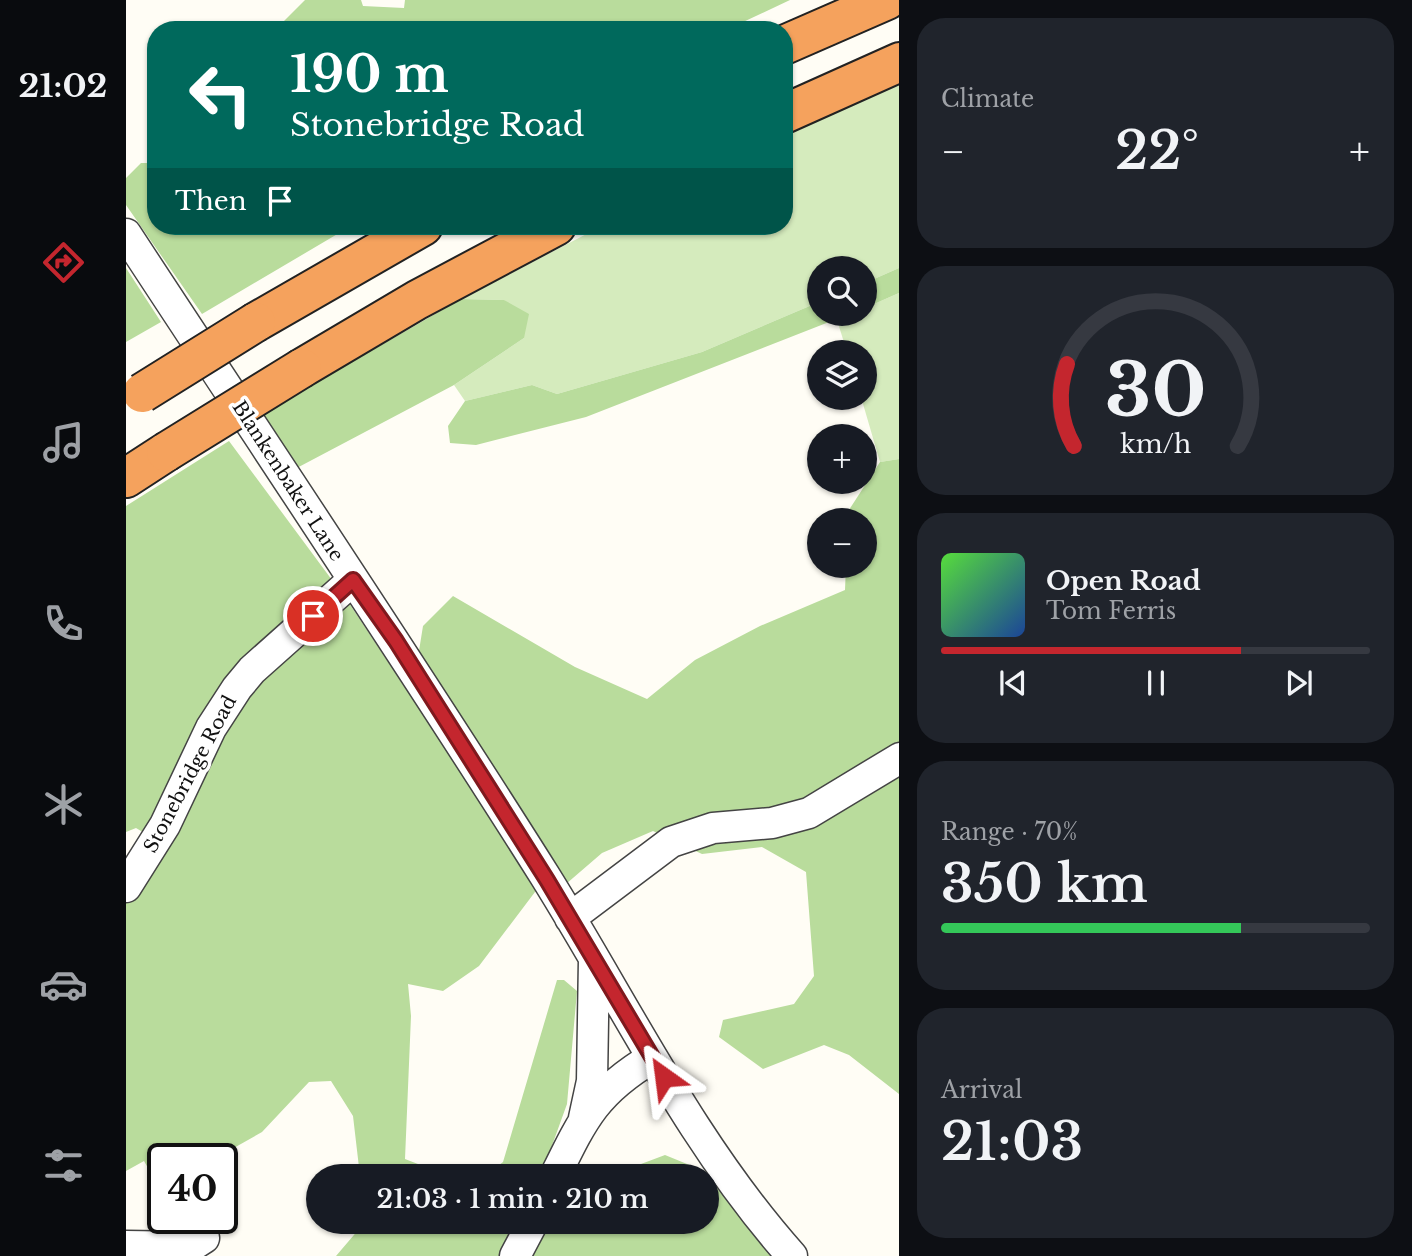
<!DOCTYPE html>
<html lang="en">
<head>
<meta charset="utf-8">
<style>
  body { margin:0; font-family:"Libre Baskerville",serif; background:#20242c; color:#f1f3f6; height:100vh; display:flex; flex-direction:column; font-size:26px; white-space:nowrap }
  * { box-sizing:border-box; margin:0 }
  p { font-size:23px; color:#9ea1a6 }
  .icon { flex:none; width:38px; height:38px; fill:none; stroke:currentColor; stroke-width:2; stroke-linecap:round; stroke-linejoin:round }
  .map { position:relative; flex:1; overflow:hidden }
  .sheet { display:flex; flex-direction:column; gap:18px; padding:18px; background:#0d0f14; width:513px }
  .sheet>* { flex:none }
  .banner { position:absolute; left:21px; top:21px; width:646px; height:214px; border-radius:28px; box-shadow:0 2px 5px #0004; background:#00695c; color:#fff; overflow:hidden }
  .fabs { position:absolute; left:681px; top:256px; display:grid; gap:14px }
  .fabs a { display:grid; place-items:center; width:70px; height:70px; border-radius:50%; background:#171b24; box-shadow:0 2px 5px #0004; font-size:35px }
  .speed { position:absolute; left:21px; top:1143px; display:flex; gap:14px; font-size:35px; font-weight:700; text-align:center }
  .speed>* { display:grid; place-content:center; width:91px; height:91px; border-radius:50%; background:#171b24; box-shadow:0 2px 5px #0004; line-height:1 }
  .speed .limit { border:4px solid #111; border-radius:10px; background:#fff; color:#111 }
  .pin { position:absolute; display:grid; place-items:center; width:60px; height:60px; color:#fff; margin:-30px; border:4px solid #fff; border-radius:50%; box-shadow:0 2px 7px #0007 }
  .me { position:absolute; width:77px; margin:-38px; rotate:329deg; stroke-linejoin:round; filter:drop-shadow(0 0 5px #0008) }
  .turn { display:flex; align-items:center; gap:24px; height:147px; padding:0 28px; font-size:32px }
  .turn .icon { width:91px; height:91px; stroke-width:2.5 }
  .turn b { display:block; font-size:49px; line-height:60px }
  .then { display:flex; align-items:center; height:66px; padding:0 28px; background:#0003; gap:14px; font-size:26px }
  .big { font-size:52px; font-weight:600; line-height:1.1 }
  .sheet .card { flex:1; display:flex; flex-direction:column; justify-content:center; gap:10px; min-width:0; padding:0 24px; border-radius:28px; background:#20242c }
  .sheet .dial { align-items:center; gap:0 }
  .dial svg { height:182px; overflow:visible; fill:none; stroke:#363941; stroke-width:7; stroke-linecap:round; text-anchor:middle }
  .dial text { fill:#f1f3f6; stroke:none }
  .song { display:flex; align-items:center; gap:21px }
  .cover { width:84px; height:84px; border-radius:10px; background:linear-gradient(135deg,hsl(110 70% 55%),hsl(220 70% 35%)) }
  .played { height:7px; border-radius:4px; background:linear-gradient(90deg,#c4262e 70%,#363941 70%) }
  .keys { display:flex; justify-content:space-around; direction:ltr }
  .heat { display:flex; justify-content:space-between; align-items:center; font-size:38px; direction:ltr }
  .charge { height:10px; border-radius:5px; background:linear-gradient(90deg,#34c759 70%,#363941 0) }
  .trip { position:absolute; left:180px; top:1164px; width:413px; height:70px; border-radius:35px; background:#171b24; box-shadow:0 2px 5px #0004; font-weight:600; line-height:70px; text-align:center }
  main { display:flex; flex:1; min-height:0 }
  .dock { display:flex; flex-direction:column; width:126px; justify-content:space-around; align-items:center; background:#090b0e; color:#9ea1a6 }
  .dock .icon { width:49px; height:49px }
  .dock .active { color:#c4262e }
  .dock b { font-size:32px; color:#f1f3f6 }
  .map>svg:first-child { display:block }
  .green { fill:#d5ebbd }
  .forest { fill:#b9dc9c }
  .lines { fill:none; stroke-linecap:round; stroke-linejoin:round }
  .minor-casing { stroke:#444; stroke-width:33 }
  .highway-casing { stroke:#222; stroke-width:42 }
  .minor { stroke:#fff; stroke-width:30 }
  .highway { stroke:#f5a25d; stroke-width:38 }
  .highway-bridge-casing { stroke:#222; stroke-width:42; stroke-linecap:butt }
  .highway-bridge { stroke:#f5a25d; stroke-width:38 }
  .route-casing { stroke:#7f191e; stroke-width:18 }
  .route { stroke:#c4262e; stroke-width:12 }
  .labels { text-anchor:middle; dominant-baseline:central; stroke-width:7; stroke-linejoin:round; paint-order:stroke }
  .street-label { font-size:19px; fill:#111; stroke:#fff }
</style>
</head>
<body>
<main>
<nav class="dock">
<b>21:02</b>
<svg class="icon active" aria-label="directions" viewBox="0 0 24 24"><path d="M12 3l9 9-9 9-9-9zM9 14v-3h6M13 9l2 2-2 2"/></svg>
<svg class="icon" aria-label="music" viewBox="0 0 24 24"><path d="M9 18V5l10-2v13"/><circle cx="6" cy="18" r="3"/><circle cx="16" cy="16" r="3"/></svg>
<svg class="icon" aria-label="phone" viewBox="0 0 24 24"><path d="M5 4h4l2 5-3 2q2 4 5 5l2-3 5 2v4C11 20 4 13 5 4z"/></svg>
<svg class="icon" aria-label="climate" viewBox="0 0 24 24"><path d="M12 3v18M4 7l16 10M4 17L20 7"/></svg>
<svg class="icon" aria-label="car" viewBox="0 0 24 24"><path d="M5 17H2v-5l4-1 3-4h7l3 4 3 1v5h-3M9 17h6M6 11h13"/><circle cx="7" cy="17" r="2"/><circle cx="17" cy="17" r="2"/></svg>
<svg class="icon" aria-label="filters" viewBox="0 0 24 24"><path d="M4 7h16M4 17h16"/><circle cx="9" cy="7" r="2"/><circle cx="15" cy="17" r="2"/></svg>
</nav>
<div class="map">
<svg width="774" height="1256" viewBox="0 0 774 1256">
  <rect width="100%" height="100%" fill="#fffdf5"/>
  <path class="green" d="M 773,84 L 773,268 L 739,283 L 738,268 L 693,268 L 693,302 L 576,352 L 431,394 L 406,385 L 339,401 L 328,385 L 398,338 L 378,300 L 335,299 L 476,226 L 658,226 L 658,135 Z
    M 773,293 L 773,459 L 754,462 L 735,397 L 738,397 L 738,352 L 721,352 L 711,320 L 726,313 L 738,313 L 739,308 Z"/>
  <path class="forest" d="M 179,0 L 235,0 L 237,6 L 278,8 L 279,0 L 664,0 L 600,30 L 149,30 Z
    M 15,163 L 30,163 L 30,226 L 225,226 L 76,314 L 0,205 L 0,178 Z
    M 0,268 L 35,322 L 0,342 Z
    M 773,268 L 773,293 L 739,308 L 739,283 Z
    M 335,299 L 378,300 L 403,314 L 398,338 L 328,385 L 167,470 L 136,414 Z
    M 693,302 L 693,313 L 726,313 L 460,417 L 350,445 L 324,443 L 322,426 L 339,401 L 406,385 L 431,394 L 576,352 Z
    M 103,441 L 223,603 L 412,888 L 353,966 L 317,991 L 282,984 L 285,1016 L 279,1159 L 323,1176 L 234,1176 L 227,1116 L 205,1081 L 183,1082 L 136,1132 L 90,1158 L 37,1158 L 37,1194 L 18,1161 L 0,1171 L 0,901 L 42,847 L 10,828 L 0,832 L 0,506 Z
    M 773,459 L 773,1094 L 723,1055 L 698,1045 L 637,1069 L 593,1037 L 597,1020 L 668,1004 L 688,976 L 680,872 L 636,847 L 576,854 L 527,831 L 476,853 L 440,884 L 292,657 L 297,626 L 327,596 L 449,667 L 521,699 L 569,660 L 634,626 L 719,590 L 720,565 L 738,565 L 738,520 L 720,520 L 721,513 L 754,462 Z
    M 431,980 L 438,980 L 451,991 L 441,1104 L 415,1176 L 359,1176 L 377,1162 Z
    M 539,1155 L 588,1175 L 646,1256 L 395,1256 L 413,1222 L 581,1222 L 581,1176 L 496,1176 L 515,1164 Z
    M 239,1222 L 396,1222 L 377,1256 L 210,1256 Z"/>
  <g class="lines">
    <defs>
      <path id="minor" d="M 0,234 C 140,448 283,660 419,876 C 499,1004 565,1143 666,1256
        M 0,887 L 39,825 L 85,728 L 111,688 L 126,670 L 227,580
        M 444,918 L 545,842 L 587,828 L 646,823 L 683,813 L 774,758
        M 458,1118 L 466,1081 L 468,959
        M 429,1176 C 457,1119 469,1092 526,1058
        M 0,1246 L 64,1247 L 78,1238
        M 389,1256 L 407,1222"/>
      <path id="highway" d="M 658,45 L 761,0
        M 658,114 L 774,62
        M 130,322 L 297,226
        M 176,368 L 291,300 L 430,226
        M 0,478 L 40,452"/>
    </defs>
    <use href="#minor" class="minor-casing"/>
    <use href="#highway" class="highway-casing"/>
    <use href="#minor" class="minor"/>
    <use href="#highway" class="highway"/>
    <defs>
      <path id="highway-bridge" d="M 16,393 L 130,322
        M 40,452 L 176,368"/>
    </defs>
    <use href="#highway-bridge" class="highway-bridge-casing"/>
    <use href="#highway-bridge" class="highway-bridge"/>
  </g>
  <g class="lines">
    <defs>
      <path id="route" d="M 187,616 L 227,580 L 270,641 L 421,880 L 538,1077"/>
    </defs>
    <use href="#route" class="route-casing"/>
    <use href="#route" class="route"/>
  </g>
  <g class="labels">
    <g class="street-label">
      <text transform="translate(162 481) rotate(57)">Blankenbaker Lane</text>
      <text transform="translate(64 774) rotate(-62)">Stonebridge Road</text>
    </g>
  </g>
</svg>
<div class="fabs">
<a><svg class="icon" aria-label="search" viewBox="0 0 24 24"><circle cx="10" cy="10" r="6"/><path d="M15 15l6 6"/></svg></a>
<a><svg class="icon" aria-label="layers" viewBox="0 0 24 24"><path d="M12 4l9 5-9 5-9-5zM3 14l9 5 9-5"/></svg></a>
<a>+</a>
<a>−</a>
</div>
<div class="speed"><div class="limit">40</div></div>
<div class="pin" style="left:187px;top:616px;background:#d93025"><svg class="icon" aria-label="arrive" viewBox="0 0 24 24"><path d="M6 21V4h12l-3 4 3 4H6"/></svg></div>
<svg class="me" style="left:538px;top:1077px" viewBox="-20 -20 40 40"><path d="M0-17L14 15 0 8-14 15z" fill="#c4262e" stroke="#fff" stroke-width="4"/></svg>
<div class="trip">21:03 · 1 min · 210 m</div>
<div class="banner">
<div class="turn"><svg class="icon" aria-label="left" viewBox="0 0 24 24"><path d="M17 20v-9H6M10 6l-5 5 5 5"/></svg><div><b>190 m</b>Stonebridge Road</div></div>
<div class="then">Then<svg class="icon" aria-label="arrive" viewBox="0 0 24 24"><path d="M6 21V4h12l-3 4 3 4H6"/></svg></div>
</div>
</div>
<section class="sheet">
<div class="card"><p>Climate</p>
<div class="heat"><a>−</a><b class="big">22°</b><a>+</a></div>
</div>
<div class="card dial"><svg viewBox="0 0 100 80">
<path d="M14 69A42 42 0 1 1 86 69"/>
<path d="M14 69A42 42 0 0 1 11 33" stroke="#c4262e"/>
<text x="50" y="56" font-size="32" font-weight="700">30</text>
<text x="50" y="72" font-size="11">km/h</text>
</svg></div>
<div class="card">
<div class="song"><i class="cover"></i><div><b>Open Road</b><p>Tom Ferris</p></div></div>
<div class="played"></div>
<div class="keys"><svg class="icon" aria-label="previous" viewBox="0 0 24 24"><path d="M18 5L8 12l10 7zM5 5v14"/></svg><svg class="icon" aria-label="pause" viewBox="0 0 24 24"><path d="M8 5v14M16 5v14"/></svg><svg class="icon" aria-label="next" viewBox="0 0 24 24"><path d="M6 5l10 7-10 7zM19 5v14"/></svg></div>
</div>
<div class="card"><p>Range · 70%</p><b class="big">350 km</b><div class="charge"></div></div>
<div class="card"><p>Arrival</p><b class="big">21:03</b></div>
</section>
</main>
</body>
</html>
